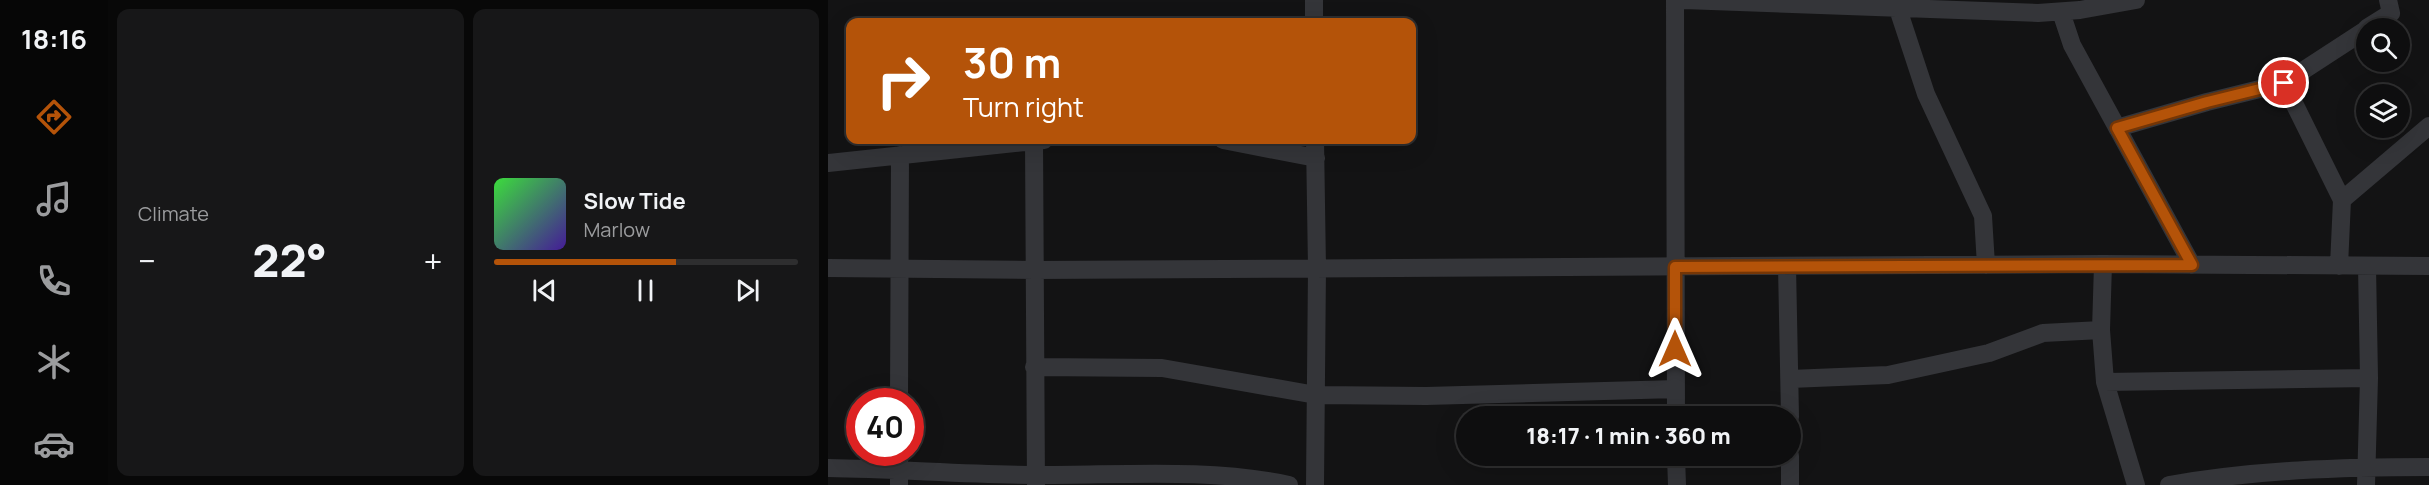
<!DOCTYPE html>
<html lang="en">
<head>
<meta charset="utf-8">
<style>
  body { margin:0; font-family:Manrope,sans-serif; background:#171718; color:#f1f3f6; height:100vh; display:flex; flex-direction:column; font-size:22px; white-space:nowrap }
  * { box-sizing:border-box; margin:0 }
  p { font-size:20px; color:#9b9c9e }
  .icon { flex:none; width:33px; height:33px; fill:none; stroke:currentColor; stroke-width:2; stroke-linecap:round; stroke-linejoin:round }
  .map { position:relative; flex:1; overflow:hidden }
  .side { display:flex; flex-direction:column; gap:9px; padding:9px; background:#080808; width:720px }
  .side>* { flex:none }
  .hud { position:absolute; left:18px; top:18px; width:570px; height:126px; border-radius:12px; box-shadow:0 6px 24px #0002,0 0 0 2px #2e2e2f; background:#b45309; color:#fff; overflow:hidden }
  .buttons { position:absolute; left:1528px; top:18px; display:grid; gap:12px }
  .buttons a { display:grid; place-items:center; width:54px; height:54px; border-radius:50%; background:#0e0e0f; box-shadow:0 6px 24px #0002,0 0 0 2px #2e2e2f; font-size:30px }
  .speed { position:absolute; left:18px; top:388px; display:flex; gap:12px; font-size:30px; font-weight:700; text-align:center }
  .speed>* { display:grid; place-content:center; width:78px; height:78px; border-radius:50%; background:#0e0e0f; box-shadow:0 6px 24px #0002,0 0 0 2px #2e2e2f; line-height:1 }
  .speed .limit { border:9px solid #d22; background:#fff; color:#111 }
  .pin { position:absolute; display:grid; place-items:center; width:51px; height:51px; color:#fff; margin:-26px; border:3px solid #fff; border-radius:50%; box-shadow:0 2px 6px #0007 }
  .me { position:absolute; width:66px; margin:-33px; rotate:0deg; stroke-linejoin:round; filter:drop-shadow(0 0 4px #0008) }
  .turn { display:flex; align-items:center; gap:21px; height:126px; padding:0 18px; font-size:27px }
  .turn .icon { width:78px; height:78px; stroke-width:2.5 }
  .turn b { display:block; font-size:42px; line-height:51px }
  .big { font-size:45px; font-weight:800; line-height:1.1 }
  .side .card { flex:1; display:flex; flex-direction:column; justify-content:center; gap:9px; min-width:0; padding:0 21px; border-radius:12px; background:#171718 }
  .song { display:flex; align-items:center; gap:18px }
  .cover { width:72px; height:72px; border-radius:9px; background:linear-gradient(135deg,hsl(120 70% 55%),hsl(260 70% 35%)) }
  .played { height:6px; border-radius:3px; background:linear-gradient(90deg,#b45309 60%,#2e2e2f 60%) }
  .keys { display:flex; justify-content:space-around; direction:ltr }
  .heat { display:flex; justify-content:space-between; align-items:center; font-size:33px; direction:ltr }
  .side .tiles { flex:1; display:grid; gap:9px; grid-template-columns:repeat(2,1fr) }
  .trip { position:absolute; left:628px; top:406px; width:345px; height:60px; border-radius:30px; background:#0e0e0f; box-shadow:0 6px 24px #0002,0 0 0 2px #2e2e2f; font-weight:800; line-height:60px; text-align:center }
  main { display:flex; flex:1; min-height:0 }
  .tab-bar { display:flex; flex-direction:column; width:108px; justify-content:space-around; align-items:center; background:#060606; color:#9b9c9e }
  .tab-bar .icon { width:42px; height:42px }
  .tab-bar .on { color:#b45309 }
  .tab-bar b { font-size:27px; color:#f1f3f6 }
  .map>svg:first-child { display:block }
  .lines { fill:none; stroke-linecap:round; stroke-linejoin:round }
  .minor { stroke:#343539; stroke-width:18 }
  .route-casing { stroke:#753606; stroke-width:15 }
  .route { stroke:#b45309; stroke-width:10 }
</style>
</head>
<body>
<main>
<nav class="tab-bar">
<b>18:16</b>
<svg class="icon on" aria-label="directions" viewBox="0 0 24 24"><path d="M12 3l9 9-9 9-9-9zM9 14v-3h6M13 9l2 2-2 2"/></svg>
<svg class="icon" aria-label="music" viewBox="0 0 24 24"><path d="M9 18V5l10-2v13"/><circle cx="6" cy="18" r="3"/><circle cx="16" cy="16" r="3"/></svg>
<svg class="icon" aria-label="phone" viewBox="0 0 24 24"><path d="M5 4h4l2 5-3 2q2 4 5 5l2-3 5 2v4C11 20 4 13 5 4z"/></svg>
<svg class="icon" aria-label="climate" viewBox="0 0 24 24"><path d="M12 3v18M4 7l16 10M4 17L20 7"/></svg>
<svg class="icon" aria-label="car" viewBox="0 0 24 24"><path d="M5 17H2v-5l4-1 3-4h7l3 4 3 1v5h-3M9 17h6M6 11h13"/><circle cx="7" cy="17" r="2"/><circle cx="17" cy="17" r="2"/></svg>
</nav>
<section class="side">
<div class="tiles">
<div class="card"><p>Climate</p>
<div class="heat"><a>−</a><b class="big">22°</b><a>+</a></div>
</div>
<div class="card">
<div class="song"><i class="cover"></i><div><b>Slow Tide</b><p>Marlow</p></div></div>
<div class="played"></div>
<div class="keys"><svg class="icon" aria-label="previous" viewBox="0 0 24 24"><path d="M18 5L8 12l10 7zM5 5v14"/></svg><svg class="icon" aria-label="pause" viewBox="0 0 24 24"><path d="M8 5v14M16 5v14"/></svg><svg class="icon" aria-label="next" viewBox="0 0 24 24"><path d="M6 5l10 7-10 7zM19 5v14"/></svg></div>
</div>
</div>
</section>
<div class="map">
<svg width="1601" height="485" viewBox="0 0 1601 485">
  <rect width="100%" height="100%" fill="#131314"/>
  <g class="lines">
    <path class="minor" d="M 486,0 L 486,22
      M 847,0 L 848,417
      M 856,0 L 1210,13 L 1252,10 L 1308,0
      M 1070,9 L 1098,94 L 1155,216 L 1158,265
      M 1233,12 L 1244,45 L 1364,265
      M 1539,28 L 1563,13 L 1560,0
      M 1456,83 L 1514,200
      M 1289,128 L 1379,102 L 1456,83 L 1539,29
      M 395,140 L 488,158
      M 487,140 L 489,268 L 487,485
      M 0,163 L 206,141
      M 1275,264 L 1273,330 L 1277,382 L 1308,485
      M 959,266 L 962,417
      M 1511,266 L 1514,200 L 1601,126
      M 0,268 L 206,270 L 1275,264 L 1601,266
      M 206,367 L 334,368 L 488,395 L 598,396 L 848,389
      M 962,379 L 1060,375 L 1161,353 L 1215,333 L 1273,330
      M 1277,382 L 1541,378
      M 71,402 L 72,155
      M 848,456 L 849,485
      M 962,456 L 962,485
      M 0,468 C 72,469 143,475 215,475 C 296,475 382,468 461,485
      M 71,485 L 71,453
      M 208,485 L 206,141 L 216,140
      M 1341,485 C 1426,470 1514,467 1601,467
      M 1538,485 L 1541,378 L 1539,266"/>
  </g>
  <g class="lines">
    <defs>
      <path id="route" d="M 847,349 L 847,267 L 1364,265 L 1289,128 L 1379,102 L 1456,83"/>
    </defs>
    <use href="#route" class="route-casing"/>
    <use href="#route" class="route"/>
  </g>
</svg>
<div class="buttons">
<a><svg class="icon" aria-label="search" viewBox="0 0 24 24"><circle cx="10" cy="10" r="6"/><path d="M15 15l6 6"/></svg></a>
<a><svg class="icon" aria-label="layers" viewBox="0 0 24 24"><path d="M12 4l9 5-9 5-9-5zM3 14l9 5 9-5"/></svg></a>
</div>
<div class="speed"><div class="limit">40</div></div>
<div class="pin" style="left:1456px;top:83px;background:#d93025"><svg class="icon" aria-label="arrive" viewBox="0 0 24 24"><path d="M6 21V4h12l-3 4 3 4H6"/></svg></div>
<svg class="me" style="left:847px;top:349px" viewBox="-20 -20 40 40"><path d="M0-17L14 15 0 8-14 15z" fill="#b45309" stroke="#fff" stroke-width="4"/></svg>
<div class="trip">18:17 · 1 min · 360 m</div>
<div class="hud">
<div class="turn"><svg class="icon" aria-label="right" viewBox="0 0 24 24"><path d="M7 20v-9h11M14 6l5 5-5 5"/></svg><div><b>30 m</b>Turn right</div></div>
</div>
</div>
</main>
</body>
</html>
